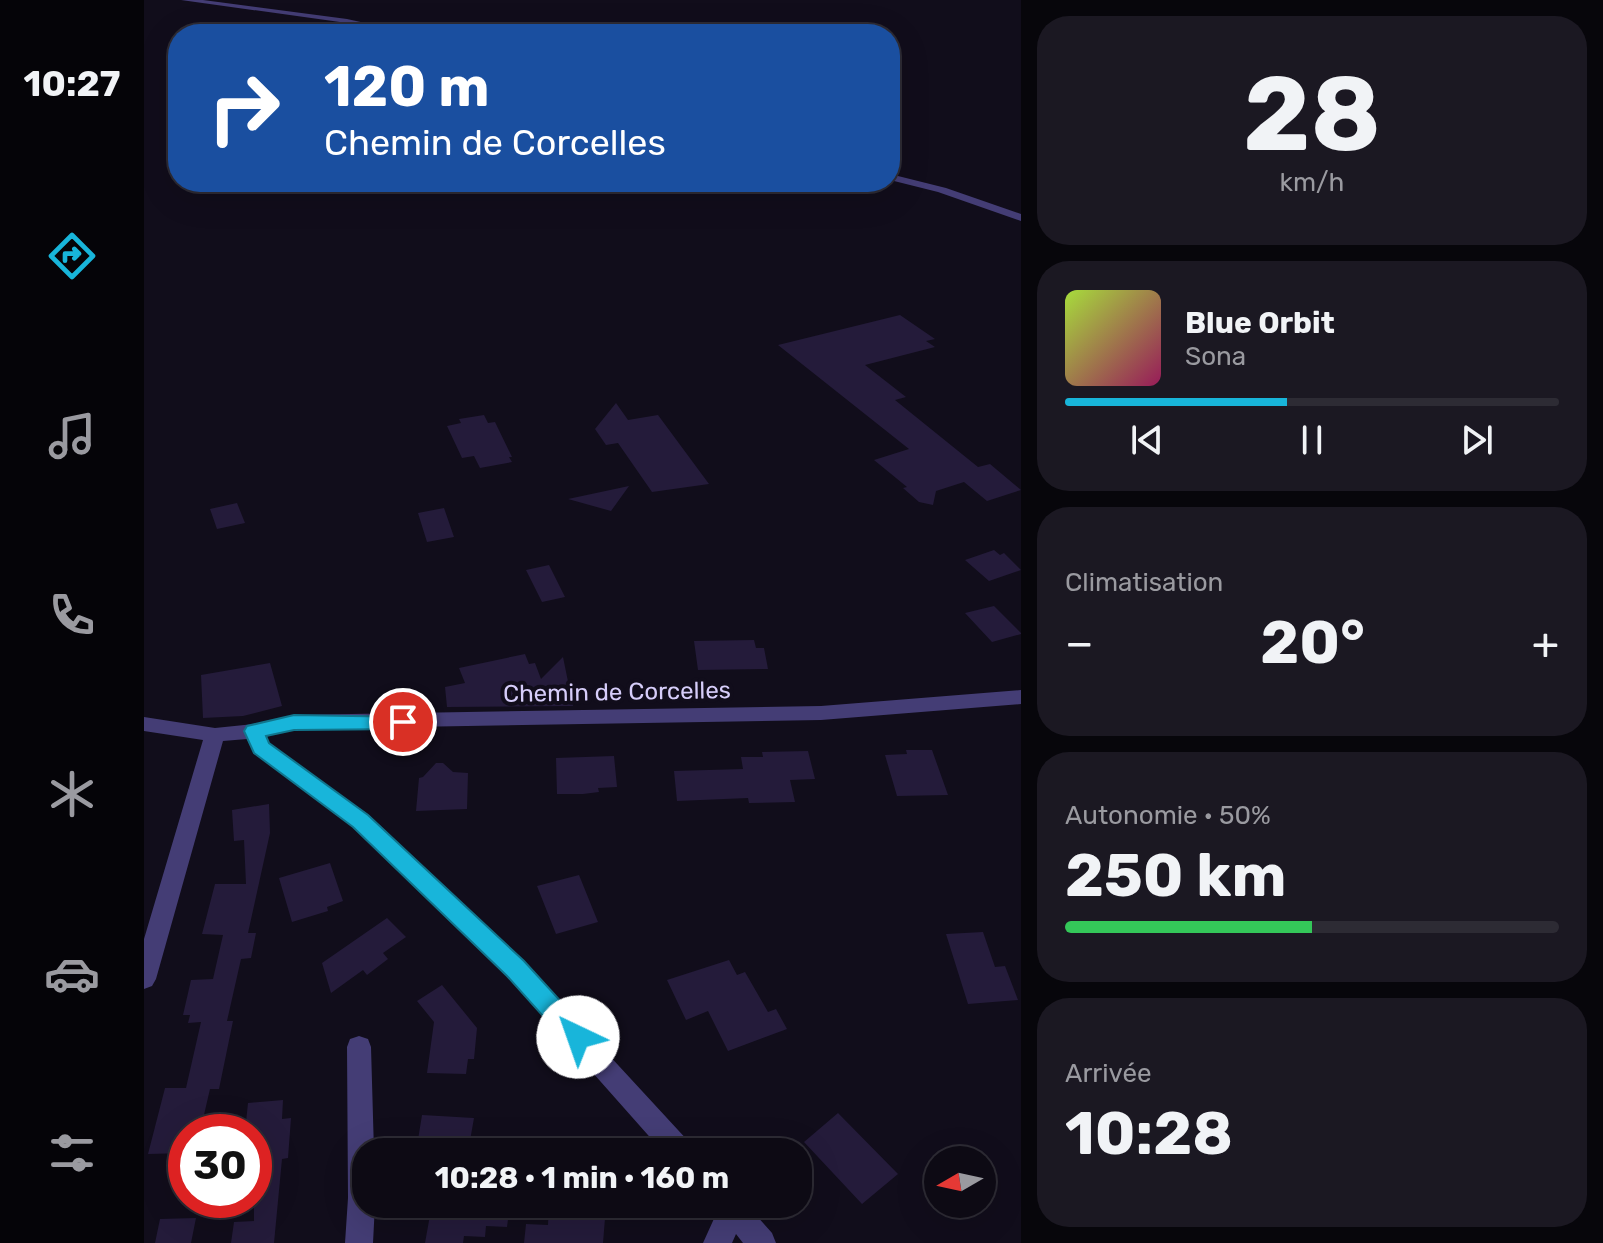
<!DOCTYPE html>
<html lang="fr">
<head>
<meta charset="utf-8">
<style>
  body { margin:0; font-family:Rubik,sans-serif; background:#1b1822; color:#f1f3f6; height:100vh; display:flex; flex-direction:column; font-size:30px; white-space:nowrap }
  * { box-sizing:border-box; margin:0 }
  p { font-size:26px; color:#9a9aa0 }
  .icon { flex:none; width:44px; height:44px; fill:none; stroke:currentColor; stroke-width:2; stroke-linecap:round; stroke-linejoin:round }
  .map { position:relative; flex:1; overflow:hidden }
  .panel { display:flex; flex-direction:column; gap:16px; padding:16px; background:#07060b; width:582px }
  .panel>* { flex:none }
  .guide { position:absolute; left:24px; top:24px; width:732px; height:168px; border-radius:32px; box-shadow:0 8px 32px #0002,0 0 0 2px #2d2b34; background:#1a4fa0; color:#fff; overflow:hidden }
  .needle { width:52px; rotate:261deg }
  .controls { position:absolute; left:780px; top:1146px; display:grid; gap:16px }
  .controls a { display:grid; place-items:center; width:72px; height:72px; border-radius:50%; background:#0d0a14; box-shadow:0 8px 32px #0002,0 0 0 2px #2d2b34; font-size:40px }
  .speed { position:absolute; left:24px; top:1114px; display:flex; gap:16px; font-size:40px; font-weight:700; text-align:center }
  .speed>* { display:grid; place-content:center; width:104px; height:104px; border-radius:50%; background:#0d0a14; box-shadow:0 8px 32px #0002,0 0 0 2px #2d2b34; line-height:1 }
  .speed .limit { border:12px solid #d22; background:#fff; color:#111 }
  .pin { position:absolute; display:grid; place-items:center; width:68px; height:68px; color:#fff; margin:-34px; border:4px solid #fff; border-radius:50%; box-shadow:0 2px 8px #0007 }
  .me { position:absolute; width:88px; margin:-44px; rotate:318deg; stroke-linejoin:round; filter:drop-shadow(0 0 6px #0008) }
  .turn { display:flex; align-items:center; gap:28px; height:168px; padding:0 24px; font-size:36px }
  .turn .icon { width:104px; height:104px; stroke-width:2.5 }
  .turn b { display:block; font-size:56px; line-height:68px }
  .big { font-size:60px; font-weight:700; line-height:1.1 }
  .panel .widget { flex:1; display:flex; flex-direction:column; justify-content:center; gap:12px; min-width:0; padding:0 28px; border-radius:32px; background:#1b1822 }
  .panel .dial { align-items:center; gap:0 }
  .dial b { font-size:104px; line-height:1 }
  .song { display:flex; align-items:center; gap:24px }
  .cover { width:96px; height:96px; border-radius:12px; background:linear-gradient(135deg,hsl(80 70% 55%),hsl(330 70% 35%)) }
  .played { height:8px; border-radius:4px; background:linear-gradient(90deg,#18b5da 45%,#2d2b34 45%) }
  .keys { display:flex; justify-content:space-around; direction:ltr }
  .heat { display:flex; justify-content:space-between; align-items:center; font-size:44px; direction:ltr }
  .charge { height:12px; border-radius:6px; background:linear-gradient(90deg,#34c759 50%,#2d2b34 0) }
  .trip { position:absolute; left:208px; top:1138px; width:460px; height:80px; border-radius:32px; background:#0d0a14; box-shadow:0 8px 32px #0002,0 0 0 2px #2d2b34; font-weight:700; line-height:80px; text-align:center }
  main { display:flex; flex:1; min-height:0 }
  .menu { display:flex; flex-direction:column; width:144px; justify-content:space-around; align-items:center; background:#050408; color:#9a9aa0 }
  .menu .icon { width:56px; height:56px }
  .menu .active { color:#18b5da }
  .menu b { font-size:36px; color:#f1f3f6 }
  .map>svg:first-child { display:block }
  .building { fill:#241b3a }
  .lines { fill:none; stroke-linecap:round; stroke-linejoin:round }
  .street { fill:#443d75; fill-rule:evenodd }
  .route { fill:#18b5da; stroke:#10768e; stroke-width:2 }
  .labels { text-anchor:middle; dominant-baseline:central; stroke-width:8; stroke-linejoin:round; paint-order:stroke }
  .street-label { font-size:24px; fill:#d6cdf9; stroke:#110d1b }
</style>
</head>
<body>
<main>
<nav class="menu">
<b>10:27</b>
<svg class="icon active" aria-label="directions" viewBox="0 0 24 24"><path d="M12 3l9 9-9 9-9-9zM9 14v-3h6M13 9l2 2-2 2"/></svg>
<svg class="icon" aria-label="music" viewBox="0 0 24 24"><path d="M9 18V5l10-2v13"/><circle cx="6" cy="18" r="3"/><circle cx="16" cy="16" r="3"/></svg>
<svg class="icon" aria-label="phone" viewBox="0 0 24 24"><path d="M5 4h4l2 5-3 2q2 4 5 5l2-3 5 2v4C11 20 4 13 5 4z"/></svg>
<svg class="icon" aria-label="climate" viewBox="0 0 24 24"><path d="M12 3v18M4 7l16 10M4 17L20 7"/></svg>
<svg class="icon" aria-label="car" viewBox="0 0 24 24"><path d="M5 17H2v-5l4-1 3-4h7l3 4 3 1v5h-3M9 17h6M6 11h13"/><circle cx="7" cy="17" r="2"/><circle cx="17" cy="17" r="2"/></svg>
<svg class="icon" aria-label="filters" viewBox="0 0 24 24"><path d="M4 7h16M4 17h16"/><circle cx="9" cy="7" r="2"/><circle cx="15" cy="17" r="2"/></svg>
</nav>
<div class="map">
<svg width="877" height="1243" viewBox="0 0 877 1243">
  <rect width="100%" height="100%" fill="#110d1b"/>
  <path class="building" d="M 756,315 L 791,339 L 782,341 L 791,347 L 721,365 L 762,397 L 751,400 L 834,467 L 846,464 L 877,490 L 843,501 L 820,482 L 792,491 L 789,505 L 775,502 L 759,488 L 763,487 L 730,460 L 765,449 L 634,345 Z
    M 472,403 L 484,420 L 514,415 L 565,484 L 508,492 L 474,443 L 462,445 L 451,429 Z
    M 340,415 L 344,423 L 351,422 L 368,457 L 365,457 L 368,462 L 336,468 L 330,456 L 318,458 L 303,426 L 317,423 L 315,419 Z
    M 485,486 L 467,511 L 424,499 Z
    M 93,503 L 101,523 L 73,529 L 66,509 Z
    M 300,508 L 310,537 L 283,542 L 274,513 Z
    M 850,550 L 856,555 L 860,553 L 877,570 L 845,581 L 821,560 Z
    M 405,565 L 421,597 L 398,602 L 382,570 Z
    M 850,606 L 877,633 L 877,634 L 848,642 L 821,613 Z
    M 610,640 L 612,648 L 620,648 L 624,669 L 554,670 L 550,641 Z
    M 381,654 L 385,664 L 391,663 L 397,679 L 419,657 L 429,706 L 303,707 L 301,687 L 321,683 L 315,668 Z
    M 126,663 L 138,706 L 99,716 L 59,718 L 57,675 Z
    M 762,750 L 788,750 L 804,795 L 753,796 L 741,755 L 763,754 Z
    M 664,751 L 671,779 L 646,780 L 651,802 L 605,803 L 604,798 L 533,801 L 530,771 L 599,769 L 597,757 L 619,757 L 618,752 Z
    M 470,756 L 473,787 L 454,788 L 455,792 L 439,794 L 413,794 L 412,758 Z
    M 292,763 L 299,763 L 309,772 L 324,773 L 323,809 L 272,811 L 275,778 L 279,777 Z
    M 125,804 L 126,833 L 104,933 L 112,933 L 107,958 L 97,959 L 83,1021 L 89,1021 L 75,1089 L 66,1089 L 56,1132 L 42,1132 L 42,1153 L 4,1154 L 21,1088 L 42,1088 L 57,1022 L 44,1023 L 46,1015 L 39,1015 L 47,980 L 69,979 L 79,935 L 58,934 L 71,884 L 102,884 L 100,840 L 90,841 L 88,810 Z
    M 186,863 L 199,901 L 183,907 L 184,911 L 148,922 L 135,878 Z
    M 435,875 L 454,922 L 412,934 L 393,886 Z
    M 243,918 L 262,937 L 239,953 L 244,959 L 223,975 L 219,970 L 187,993 L 178,963 Z
    M 839,932 L 851,967 L 861,966 L 874,1000 L 824,1004 L 802,934 Z
    M 585,960 L 593,975 L 601,972 L 624,1012 L 632,1009 L 643,1029 L 584,1051 L 564,1011 L 542,1020 L 523,980 Z
    M 298,985 L 333,1028 L 330,1059 L 324,1059 L 322,1074 L 283,1073 L 290,1022 L 273,1001 Z
    M 139,1100 L 138,1119 L 147,1118 L 144,1158 L 138,1159 L 130,1243 L 87,1243 L 90,1222 L 110,1221 L 110,1132 L 101,1132 L 104,1103 Z
    M 694,1113 L 754,1174 L 718,1204 L 660,1142 Z
    M 278,1115 L 330,1118 L 324,1152 L 272,1152 Z
    M 288,1204 L 366,1204 L 363,1227 L 342,1226 L 341,1237 L 320,1236 L 319,1243 L 281,1243 Z
    M 405,1204 L 462,1206 L 459,1243 L 380,1243 L 382,1224 L 404,1225 Z
    M 52,1218 L 47,1243 L 11,1243 L 16,1219 Z"/>
  <g class="lines">
    <path class="street" d="M 37,0 L 59,0 L 203,19 L 253,30 L 350,29 L 363,34 L 247,34 L 203,23 Z
      M 746,174 L 802,188 L 877,214 L 877,221 L 794,192 L 746,180 Z
      M 877,690 L 877,704 L 677,720 L 150,729 L 122,735 L 125,744 L 225,815 L 379,962 L 546,1143 L 550,1152 L 519,1152 L 363,976 L 209,827 L 110,753 L 103,739 L 79,741 L 12,979 L 8,986 L 0,989 L 0,939 L 59,740 L 0,731 L 0,717 L 71,728 L 110,724 L 150,715 L 677,706 Z
      M 215,1036 L 224,1039 L 227,1047 L 230,1152 L 222,1152 L 222,1204 L 231,1204 L 229,1243 L 201,1243 L 204,1198 L 203,1047 L 206,1039 Z
      M 570,1204 L 602,1204 L 628,1233 L 632,1243 L 599,1243 L 592,1234 L 588,1243 L 559,1243 L 573,1212 Z"/>
  </g>
  <path class="route" d="M 150,715 L 266,717 L 269,722 L 266,727 L 259,729 L 150,730 L 122,736 L 125,743 L 224,815 L 380,961 L 442,1029 L 446,1037 L 442,1045 L 434,1049 L 425,1045 L 363,976 L 209,827 L 110,753 L 100,731 L 103,726 Z"/>
  <g class="labels">
    <g class="street-label">
      <text transform="translate(473 692) rotate(-1)">Chemin de Corcelles</text>
    </g>
  </g>
</svg>
<div class="controls">
<a><svg class="needle" viewBox="-14 -14 28 28"><path d="M0-13l5 13h-10z" fill="#e53935"/><path d="M0 13l5-13h-10z" fill="#9a9aa0"/></svg></a>
</div>
<div class="speed"><div class="limit">30</div></div>
<div class="pin" style="left:259px;top:722px;background:#d93025"><svg class="icon" aria-label="arrive" viewBox="0 0 24 24"><path d="M6 21V4h12l-3 4 3 4H6"/></svg></div>
<svg class="me" style="left:434px;top:1037px" viewBox="-20 -20 40 40"><circle r="19" fill="#fff"/><path d="M0-13L10 11 0 6-10 11z" fill="#18b5da"/></svg>
<div class="trip">10:28 · 1 min · 160 m</div>
<div class="guide">
<div class="turn"><svg class="icon" aria-label="right" viewBox="0 0 24 24"><path d="M7 20v-9h11M14 6l5 5-5 5"/></svg><div><b>120 m</b>Chemin de Corcelles</div></div>
</div>
</div>
<section class="panel">
<div class="widget dial"><b>28</b><p>km/h</p></div>
<div class="widget">
<div class="song"><i class="cover"></i><div><b>Blue Orbit</b><p>Sona</p></div></div>
<div class="played"></div>
<div class="keys"><svg class="icon" aria-label="previous" viewBox="0 0 24 24"><path d="M18 5L8 12l10 7zM5 5v14"/></svg><svg class="icon" aria-label="pause" viewBox="0 0 24 24"><path d="M8 5v14M16 5v14"/></svg><svg class="icon" aria-label="next" viewBox="0 0 24 24"><path d="M6 5l10 7-10 7zM19 5v14"/></svg></div>
</div>
<div class="widget"><p>Climatisation</p>
<div class="heat"><a>−</a><b class="big">20°</b><a>+</a></div>
</div>
<div class="widget"><p>Autonomie · 50%</p><b class="big">250 km</b><div class="charge"></div></div>
<div class="widget"><p>Arrivée</p><b class="big">10:28</b></div>
</section>
</main>
</body>
</html>
